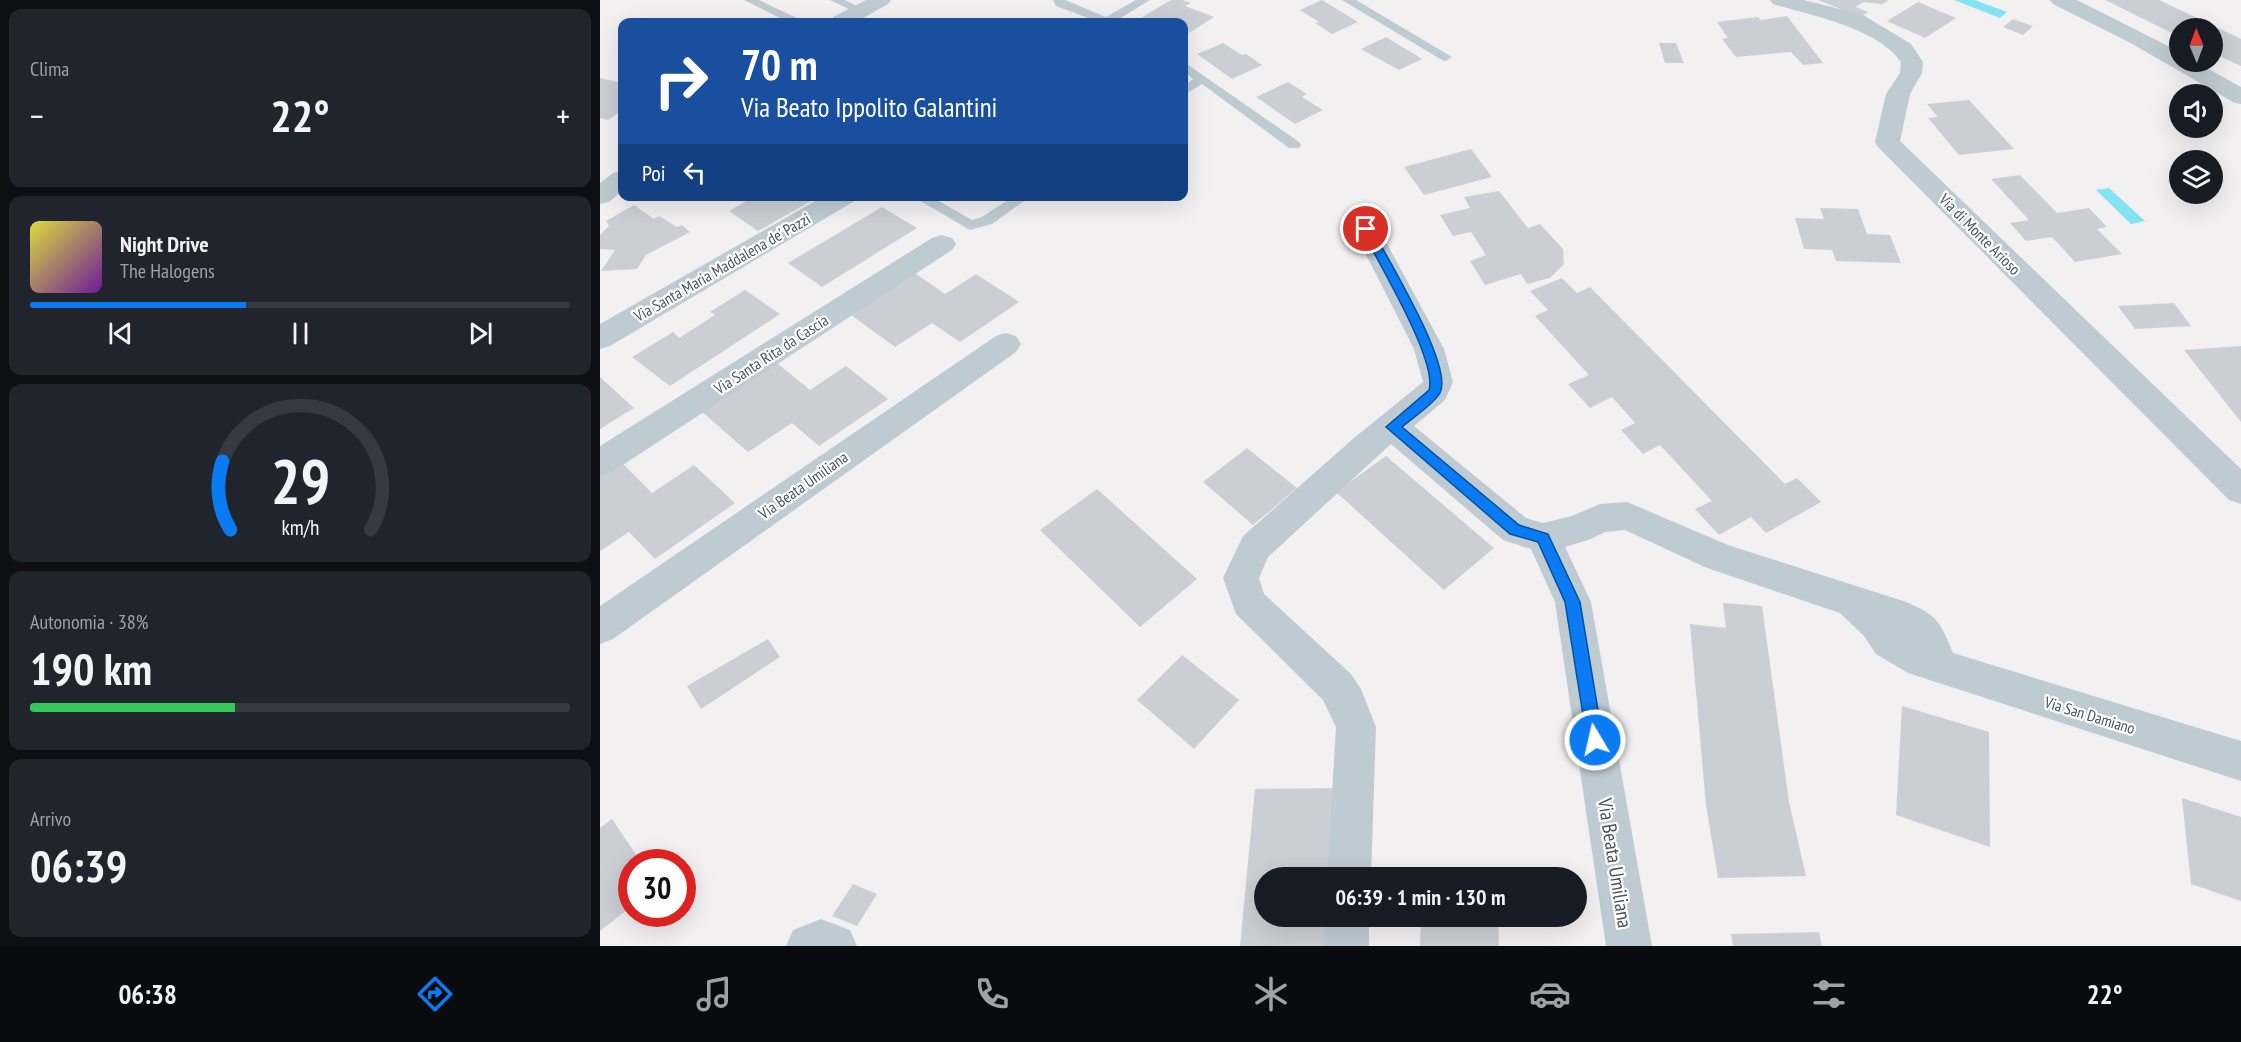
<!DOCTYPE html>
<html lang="it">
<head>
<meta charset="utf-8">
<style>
  body { margin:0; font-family:"PT Sans Narrow",sans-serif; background:#20242c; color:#f1f3f6; height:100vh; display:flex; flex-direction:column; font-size:22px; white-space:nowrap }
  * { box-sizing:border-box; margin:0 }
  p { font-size:20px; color:#9ea1a6 }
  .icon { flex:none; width:33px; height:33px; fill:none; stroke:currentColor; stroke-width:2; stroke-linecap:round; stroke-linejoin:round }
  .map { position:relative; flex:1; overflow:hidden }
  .details { display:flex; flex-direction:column; gap:9px; padding:9px; background:#0d0f14; width:600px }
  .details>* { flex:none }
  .hud { position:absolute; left:18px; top:18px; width:570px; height:183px; border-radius:12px; box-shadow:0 6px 24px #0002; background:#1a4fa0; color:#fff; overflow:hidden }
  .needle { width:39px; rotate:359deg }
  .fabs { position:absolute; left:1569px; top:18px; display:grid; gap:12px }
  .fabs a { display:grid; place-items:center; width:54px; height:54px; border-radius:50%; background:#171b24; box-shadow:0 6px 24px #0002; font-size:30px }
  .speed { position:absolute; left:18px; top:849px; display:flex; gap:12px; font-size:30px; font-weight:700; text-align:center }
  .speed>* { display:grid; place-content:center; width:78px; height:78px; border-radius:50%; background:#171b24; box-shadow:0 6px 24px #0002; line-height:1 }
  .speed .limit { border:9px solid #d22; background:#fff; color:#111 }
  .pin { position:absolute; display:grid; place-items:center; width:51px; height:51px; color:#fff; margin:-26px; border:3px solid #fff; border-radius:50%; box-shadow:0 2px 6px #0007 }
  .me { position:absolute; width:66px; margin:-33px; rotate:351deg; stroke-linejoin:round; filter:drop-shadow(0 0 4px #0008) }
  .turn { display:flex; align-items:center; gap:21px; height:126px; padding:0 24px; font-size:27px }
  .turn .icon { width:78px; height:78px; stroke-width:2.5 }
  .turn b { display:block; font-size:42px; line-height:51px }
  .then { display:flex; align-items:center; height:57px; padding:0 24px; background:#0003; gap:12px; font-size:22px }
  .big { font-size:45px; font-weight:600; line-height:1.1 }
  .details .widget { flex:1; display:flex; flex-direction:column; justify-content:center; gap:9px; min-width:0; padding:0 21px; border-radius:12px; background:#20242c }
  .details .dial { align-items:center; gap:0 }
  .dial svg { height:156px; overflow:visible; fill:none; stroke:#363941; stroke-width:7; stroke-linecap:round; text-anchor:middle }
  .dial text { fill:#f1f3f6; stroke:none }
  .song { display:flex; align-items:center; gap:18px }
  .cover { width:72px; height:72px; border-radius:9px; background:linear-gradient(135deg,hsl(60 70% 55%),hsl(280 70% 35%)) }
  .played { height:6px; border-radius:3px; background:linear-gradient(90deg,#0a7bf2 40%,#363941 40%) }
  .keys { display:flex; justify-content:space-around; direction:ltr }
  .heat { display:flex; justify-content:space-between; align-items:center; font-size:33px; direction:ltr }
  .charge { height:9px; border-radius:4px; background:linear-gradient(90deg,#34c759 38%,#363941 0) }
  .trip { position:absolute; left:654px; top:867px; width:333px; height:60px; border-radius:30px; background:#171b24; box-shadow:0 6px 24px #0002; font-weight:600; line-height:60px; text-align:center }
  .dock { display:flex; height:96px; justify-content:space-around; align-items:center; background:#090b0e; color:#9ea1a6 }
  .dock .icon { width:42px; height:42px }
  .dock .selected { color:#0a7bf2 }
  .dock b { font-size:27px; color:#f1f3f6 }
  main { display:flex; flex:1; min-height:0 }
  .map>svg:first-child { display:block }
  .water { fill:#85e2f3 }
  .building { fill:#cbcfd5 }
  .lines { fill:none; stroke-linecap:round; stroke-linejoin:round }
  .lane { fill:#bfcbd3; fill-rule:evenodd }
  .street { fill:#bfcbd3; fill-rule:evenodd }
  .route { fill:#0a7bf2; stroke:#06509d; stroke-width:1.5 }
  .labels { text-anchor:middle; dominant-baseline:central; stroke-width:4.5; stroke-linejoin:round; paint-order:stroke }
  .street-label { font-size:16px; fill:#46545f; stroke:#fff }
  .near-street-label { font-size:20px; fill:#46545f; stroke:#fff }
</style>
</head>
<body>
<main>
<section class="details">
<div class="widget"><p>Clima</p>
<div class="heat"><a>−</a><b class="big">22°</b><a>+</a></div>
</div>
<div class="widget">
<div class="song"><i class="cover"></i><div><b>Night Drive</b><p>The Halogens</p></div></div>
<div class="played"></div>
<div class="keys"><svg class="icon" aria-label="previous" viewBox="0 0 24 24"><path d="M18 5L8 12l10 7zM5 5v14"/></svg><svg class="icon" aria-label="pause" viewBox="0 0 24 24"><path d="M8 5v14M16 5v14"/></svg><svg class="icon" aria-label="next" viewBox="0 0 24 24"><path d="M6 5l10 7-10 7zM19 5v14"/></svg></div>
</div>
<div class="widget dial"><svg viewBox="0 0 100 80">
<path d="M14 69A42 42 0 1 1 86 69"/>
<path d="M14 69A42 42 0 0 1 10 34" stroke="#0a7bf2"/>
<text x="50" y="56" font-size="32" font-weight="700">29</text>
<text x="50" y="72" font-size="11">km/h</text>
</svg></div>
<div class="widget"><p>Autonomia · 38%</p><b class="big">190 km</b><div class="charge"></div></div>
<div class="widget"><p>Arrivo</p><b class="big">06:39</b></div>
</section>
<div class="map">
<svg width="1641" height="946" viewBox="0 0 1641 946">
  <rect width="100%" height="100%" fill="#f2f0f0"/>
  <path class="water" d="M 1354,0 L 1375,0 L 1407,12 L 1400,18 Z
    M 1509,188 L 1545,221 L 1531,224 L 1496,190 Z"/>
  <path class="building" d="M 571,0 L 583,0 L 591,3 L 585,6 L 614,17 L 589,33 L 584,31 L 584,22 L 548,22 L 539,19 Z
    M 722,0 L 758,22 L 732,34 L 715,23 L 719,22 L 700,10 Z
    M 1218,0 L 1289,0 L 1282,4 L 1263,2 L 1256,7 L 1268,12 L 1260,17 Z
    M 1505,0 L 1559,0 L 1641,39 L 1641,66 L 1612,53 L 1612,28 L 1580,28 L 1580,37 Z
    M 1318,2 L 1356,18 L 1325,38 L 1287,21 Z
    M 1187,16 L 1223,63 L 1203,65 L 1191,52 L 1136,57 L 1122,39 L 1128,38 L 1117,22 L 1158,17 L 1161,20 Z
    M 1413,19 L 1433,26 L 1423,35 L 1403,27 Z
    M 786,37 L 822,59 L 799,70 L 761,49 Z
    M 623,43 L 642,55 L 646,54 L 662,65 L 632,79 L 597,54 Z
    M 1059,43 L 1076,43 L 1084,63 L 1065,63 Z
    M 0,78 L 22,83 L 22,111 L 8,120 L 0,118 Z
    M 688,82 L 707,94 L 702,97 L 723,110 L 695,124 L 656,97 Z
    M 1369,100 L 1414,149 L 1359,155 L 1328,118 L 1338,117 L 1327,104 Z
    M 871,149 L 892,177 L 824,195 L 804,167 Z
    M 1420,175 L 1457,213 L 1489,208 L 1507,227 L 1497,229 L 1522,254 L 1475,262 L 1452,237 L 1426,241 L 1410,223 L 1429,220 L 1391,179 Z
    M 899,191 L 928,228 L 940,224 L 963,249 L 964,264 L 950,278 L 927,284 L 921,274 L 885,285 L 870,261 L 886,255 L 871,232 L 853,236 L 840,215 L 870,208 L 864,197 Z
    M 147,196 L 220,196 L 158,231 L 129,211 L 146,201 L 143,199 Z
    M 34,205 L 54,219 L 59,216 L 77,227 L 82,225 L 90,232 L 46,255 L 37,269 L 1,271 L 15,250 L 0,249 L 0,235 L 9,226 L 6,221 Z
    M 282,207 L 317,228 L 222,287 L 188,263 Z
    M 1220,208 L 1258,209 L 1267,234 L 1290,235 L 1301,263 L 1236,261 L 1232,250 L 1204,249 L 1195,218 L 1224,219 Z
    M 312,271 L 345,294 L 376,274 L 419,302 L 360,342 L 332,323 L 295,347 L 247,312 Z
    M 962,278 L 977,293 L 990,287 L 1185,484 L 1197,478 L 1221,502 L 1166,533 L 1151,517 L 1119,535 L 1095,509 L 1112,501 L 1060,445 L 1043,454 L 1021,430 L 1035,423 L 1012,397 L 990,408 L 968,384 L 989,375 L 935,316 L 948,310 L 930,291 Z
    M 145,290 L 180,314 L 70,386 L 32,357 L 73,332 L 79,338 L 115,315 L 110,312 Z
    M 1574,303 L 1591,326 L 1535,329 L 1518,306 Z
    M 1641,346 L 1641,422 L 1584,350 Z
    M 177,363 L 210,390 L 246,366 L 288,399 L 219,446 L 192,423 L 148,452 L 101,411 Z
    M 0,377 L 34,408 L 0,429 Z
    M 647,448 L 697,488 L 653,525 L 603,482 Z
    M 786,456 L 894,548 L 844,590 L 736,492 Z
    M 20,461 L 52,493 L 94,465 L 135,503 L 55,559 L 29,532 L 0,551 L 0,474 Z
    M 497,489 L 597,579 L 540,627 L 440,530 Z
    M 1123,603 L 1162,606 L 1189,802 L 1206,876 L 1118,878 L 1106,805 L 1090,624 L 1126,628 Z
    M 168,639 L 180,657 L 101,709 L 87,686 Z
    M 582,655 L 639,700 L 594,749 L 537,700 Z
    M 1302,706 L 1389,732 L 1390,847 L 1296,815 Z
    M 738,788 L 734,878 L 664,878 L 664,916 L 732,916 L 731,946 L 640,946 L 655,789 Z
    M 1582,798 L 1641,817 L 1641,901 L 1591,884 Z
    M 12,819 L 41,862 L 32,862 L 32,906 L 0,931 L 0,828 Z
    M 253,884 L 277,894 L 257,926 L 232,916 Z
    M 821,916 L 898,916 L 899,946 L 820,946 Z
    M 1219,932 L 1222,946 L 1133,946 L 1131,934 Z"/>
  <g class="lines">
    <path class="lane" d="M 144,0 L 159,0 L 197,18 L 199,22 L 188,22 Z
      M 230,0 L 245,0 L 267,11 L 265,13 L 257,13 Z
      M 453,0 L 465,0 L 506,17 L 536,0 L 550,0 L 514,22 L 499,22 L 456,6 Z
      M 742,0 L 756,0 L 852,57 L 846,61 L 842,60 Z
      M 584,62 L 699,142 L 701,145 L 699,148 L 689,148 L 602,84 L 584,95 L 584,86 L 593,79 L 584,71 Z
      M 312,196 L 330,196 L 372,220 L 382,217 L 414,196 L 431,196 L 392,224 L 370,230 Z"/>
    <path class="street" d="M 266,0 L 291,0 L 288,4 L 256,22 L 230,22 L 233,17 Z
      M 1170,0 L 1204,0 L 1263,15 L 1311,44 L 1323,62 L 1322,73 L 1310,94 L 1300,141 L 1641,469 L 1641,504 L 1629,500 L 1278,147 L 1275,142 L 1286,94 L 1300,73 L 1301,62 C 1278,28 1210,15 1173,4 Z
      M 1450,0 L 1477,0 L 1580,52 L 1580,62 L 1596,62 L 1641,87 L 1641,104 L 1633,102 L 1527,41 L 1453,4 Z
      M 22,171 L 22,191 L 9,202 L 0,204 L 0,183 L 13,173 Z
      M 224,196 L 257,196 L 253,202 L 10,346 L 0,349 L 0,324 Z
      M 766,220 L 775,223 L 779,229 L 844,349 L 853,382 L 845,400 L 814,426 L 926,518 L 943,523 L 972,516 L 1000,504 L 1027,502 L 1128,545 L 1303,601 C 1337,614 1340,621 1353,653 L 1641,741 L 1641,781 L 1308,673 L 1276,654 L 1264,636 L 1240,613 L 1107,568 L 1025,530 L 1005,532 L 991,539 L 965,547 L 991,602 L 1052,946 L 1006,946 L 955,602 L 931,549 L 903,540 L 791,444 L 668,557 L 659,578 L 664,594 L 751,674 L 761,689 L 776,727 L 771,878 L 727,878 L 736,727 L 723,700 L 636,614 L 623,578 L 643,536 L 754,438 L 823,382 L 814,349 L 753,229 L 757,223 Z
      M 342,235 L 352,238 L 356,244 L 352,250 L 12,472 L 0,476 L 0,446 L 332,238 Z
      M 406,333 L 416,336 L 421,344 L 416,352 L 13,639 L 0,644 L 0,606 L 396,336 Z
      M 725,916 L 769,916 L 769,946 L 723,946 Z
      M 221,919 L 250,930 L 257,946 L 186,946 L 193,930 Z"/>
  </g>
  <path class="route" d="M 766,226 L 772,229 C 787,258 854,367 840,393 C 834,404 812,418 802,427 L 919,525 L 948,534 L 980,602 L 1003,740 L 1001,745 L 995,748 L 989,745 L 987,740 L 965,602 L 938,542 L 910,534 L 786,427 L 829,390 C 838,361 777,260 761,229 Z"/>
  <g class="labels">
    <g class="street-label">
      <text transform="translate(1380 234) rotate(45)">Via di Monte Arioso</text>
      <text transform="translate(122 267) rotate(-30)">Via Santa Maria Maddalena de' Pazzi</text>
      <text transform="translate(171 354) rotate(-33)">Via Santa Rita da Cascia</text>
      <text transform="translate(203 485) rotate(-35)">Via Beata Umiliana</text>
      <text transform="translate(1490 715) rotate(17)">Via San Damiano</text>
    </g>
    <g class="near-street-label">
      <text transform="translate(1015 863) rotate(81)">Via Beata Umiliana</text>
    </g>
  </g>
</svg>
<div class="fabs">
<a><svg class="needle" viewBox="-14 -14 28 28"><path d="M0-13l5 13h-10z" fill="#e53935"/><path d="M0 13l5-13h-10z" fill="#9ea1a6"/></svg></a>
<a><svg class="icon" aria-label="sound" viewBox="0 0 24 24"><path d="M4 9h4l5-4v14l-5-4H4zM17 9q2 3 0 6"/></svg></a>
<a><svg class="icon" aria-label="layers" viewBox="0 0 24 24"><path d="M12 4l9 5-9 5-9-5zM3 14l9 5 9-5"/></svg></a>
</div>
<div class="speed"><div class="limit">30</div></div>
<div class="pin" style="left:766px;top:229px;background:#d93025"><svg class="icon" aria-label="arrive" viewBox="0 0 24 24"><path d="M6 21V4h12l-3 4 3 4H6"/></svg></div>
<svg class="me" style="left:995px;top:740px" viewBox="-20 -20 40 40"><circle r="17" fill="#0a7bf2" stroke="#fff" stroke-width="3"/><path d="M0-11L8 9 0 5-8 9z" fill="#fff"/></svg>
<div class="trip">06:39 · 1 min · 130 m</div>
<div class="hud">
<div class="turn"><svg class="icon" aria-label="right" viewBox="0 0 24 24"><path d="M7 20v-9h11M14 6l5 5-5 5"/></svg><div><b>70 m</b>Via Beato Ippolito Galantini</div></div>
<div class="then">Poi<svg class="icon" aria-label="left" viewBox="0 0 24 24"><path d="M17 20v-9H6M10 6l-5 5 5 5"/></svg></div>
</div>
</div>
</main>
<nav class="dock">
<b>06:38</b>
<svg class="icon selected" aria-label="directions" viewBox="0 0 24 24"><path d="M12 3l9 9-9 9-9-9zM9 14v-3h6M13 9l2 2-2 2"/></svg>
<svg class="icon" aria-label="music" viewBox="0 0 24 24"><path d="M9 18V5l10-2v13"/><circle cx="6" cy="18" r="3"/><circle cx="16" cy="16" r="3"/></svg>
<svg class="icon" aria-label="phone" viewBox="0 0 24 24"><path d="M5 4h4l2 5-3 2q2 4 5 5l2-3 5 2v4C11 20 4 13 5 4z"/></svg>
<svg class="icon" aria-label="climate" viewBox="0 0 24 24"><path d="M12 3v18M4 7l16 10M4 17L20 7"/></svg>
<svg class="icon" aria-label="car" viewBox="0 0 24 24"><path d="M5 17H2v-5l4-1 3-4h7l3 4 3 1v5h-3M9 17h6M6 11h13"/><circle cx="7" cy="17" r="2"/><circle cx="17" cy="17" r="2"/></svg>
<svg class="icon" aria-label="filters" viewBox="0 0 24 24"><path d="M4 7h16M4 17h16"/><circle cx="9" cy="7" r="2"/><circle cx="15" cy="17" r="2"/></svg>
<b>22°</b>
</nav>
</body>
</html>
